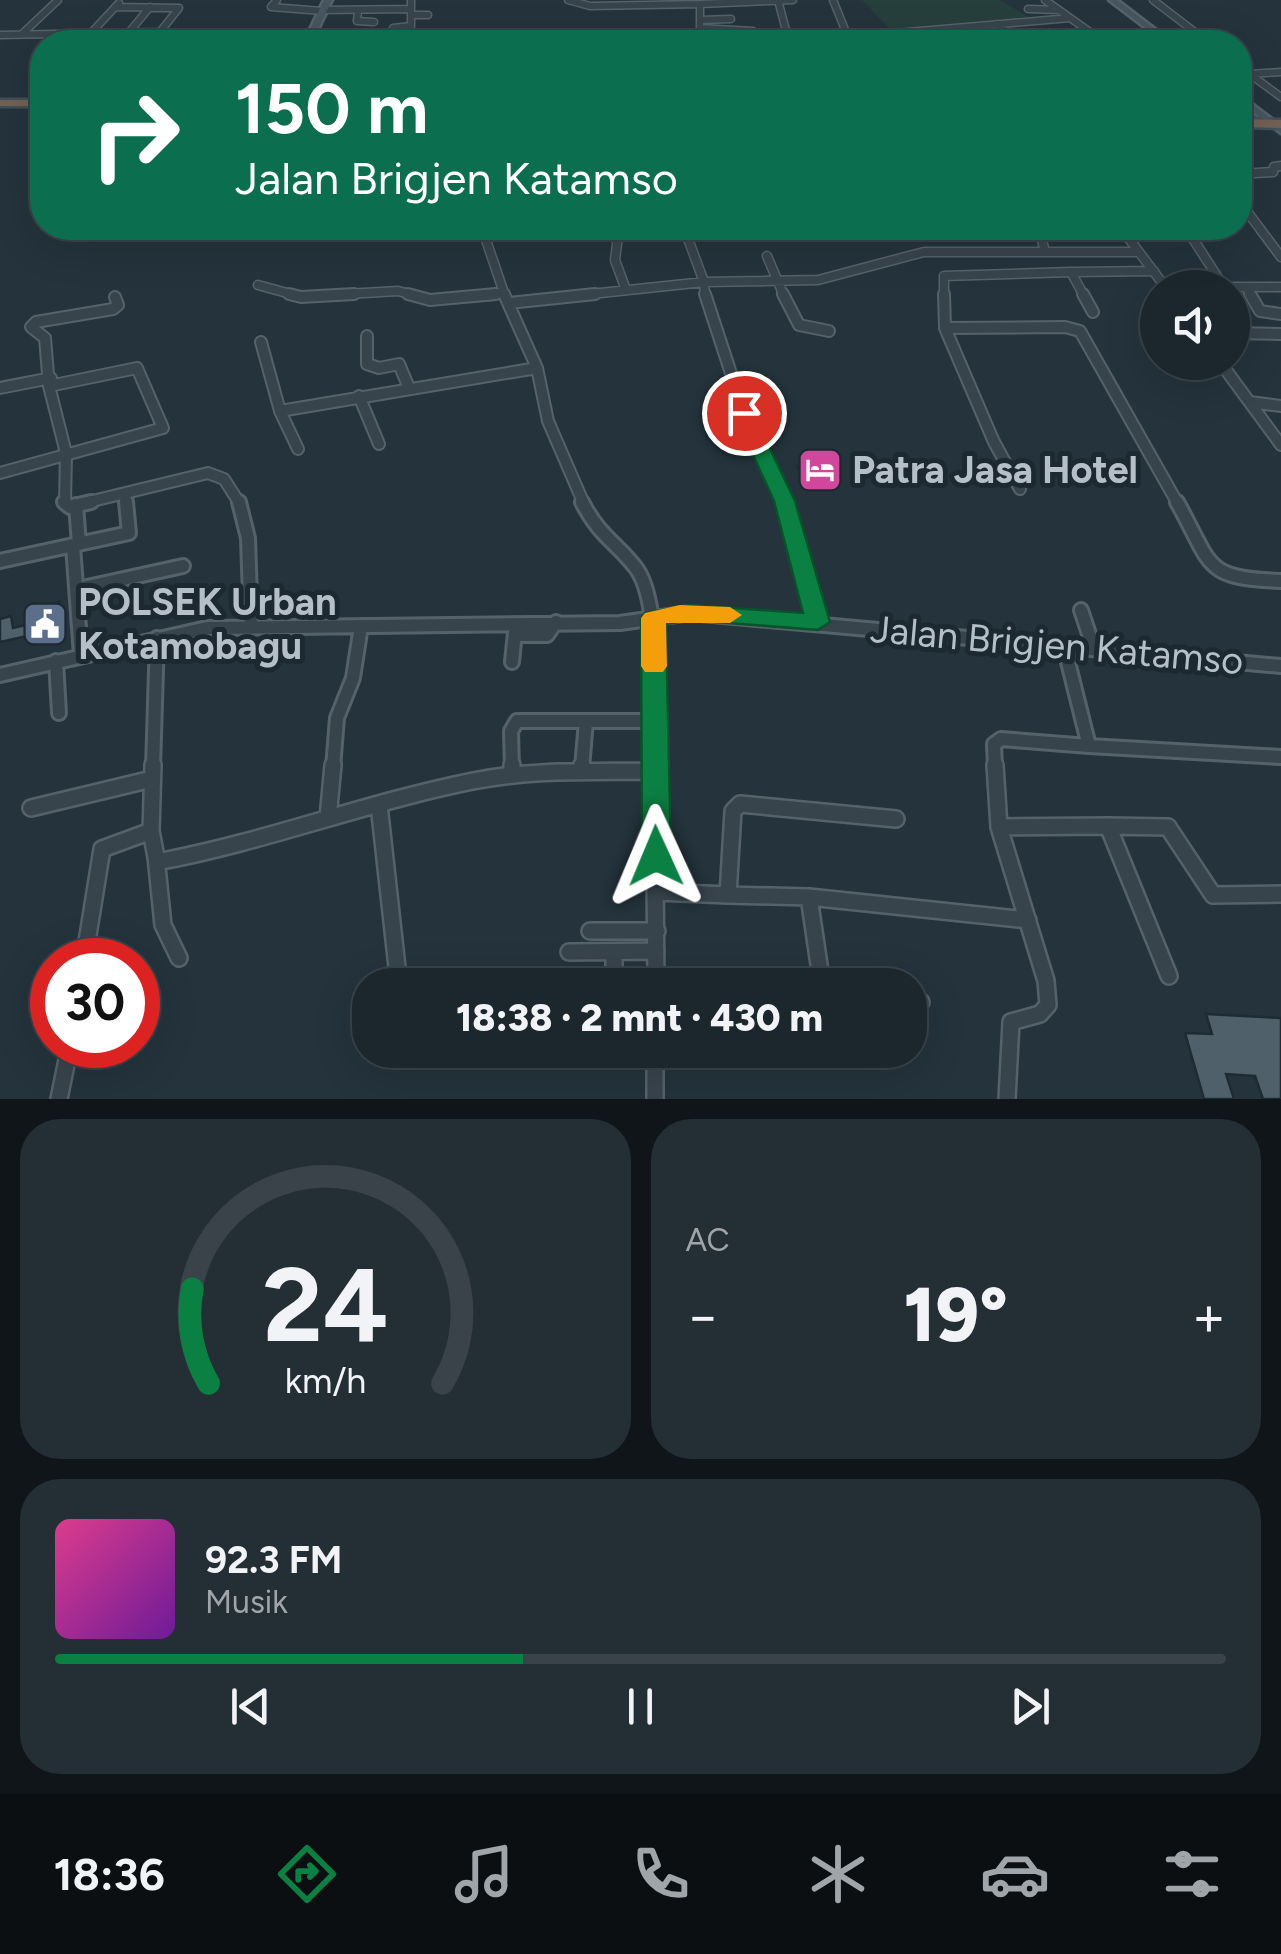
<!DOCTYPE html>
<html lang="id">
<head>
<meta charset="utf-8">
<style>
  body { margin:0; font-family:Figtree,sans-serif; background:#242e35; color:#f1f3f6; height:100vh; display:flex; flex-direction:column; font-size:38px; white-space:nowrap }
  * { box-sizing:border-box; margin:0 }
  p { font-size:32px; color:#a0a5aa }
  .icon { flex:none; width:55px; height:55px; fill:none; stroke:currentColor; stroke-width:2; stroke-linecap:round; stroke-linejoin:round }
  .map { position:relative; height:1099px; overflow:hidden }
  .sheet { display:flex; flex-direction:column; gap:20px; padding:20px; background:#0f1519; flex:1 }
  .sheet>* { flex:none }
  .banner { position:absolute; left:30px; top:30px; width:1222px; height:210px; border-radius:40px; box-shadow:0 10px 40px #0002,0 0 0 2px #394349; background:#0b6e4f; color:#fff; overflow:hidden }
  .tools { position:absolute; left:1140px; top:270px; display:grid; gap:20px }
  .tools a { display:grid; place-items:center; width:110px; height:110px; border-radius:50%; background:#1b262d; box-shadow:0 10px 40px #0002,0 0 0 2px #394349; font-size:50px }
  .speed { position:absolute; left:30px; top:938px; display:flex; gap:20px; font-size:50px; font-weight:700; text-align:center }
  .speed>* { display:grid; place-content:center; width:130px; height:130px; border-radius:50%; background:#1b262d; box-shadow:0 10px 40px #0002,0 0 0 2px #394349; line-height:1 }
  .speed .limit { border:15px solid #d22; background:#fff; color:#111 }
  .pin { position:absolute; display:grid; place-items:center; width:85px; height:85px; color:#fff; margin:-42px; border:5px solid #fff; border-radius:50%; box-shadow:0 2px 10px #0007 }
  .me { position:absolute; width:110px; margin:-55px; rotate:359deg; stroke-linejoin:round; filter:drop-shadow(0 0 8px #0008) }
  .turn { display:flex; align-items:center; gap:35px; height:210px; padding:0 40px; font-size:45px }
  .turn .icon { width:130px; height:130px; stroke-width:2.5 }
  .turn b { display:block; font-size:70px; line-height:85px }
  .big { font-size:75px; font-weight:800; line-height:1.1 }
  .sheet .card { flex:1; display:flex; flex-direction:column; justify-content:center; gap:15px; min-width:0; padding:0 35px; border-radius:40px; background:#242e35 }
  .sheet .dial { align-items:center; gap:0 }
  .dial svg { height:260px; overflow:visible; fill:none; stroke:#394349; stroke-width:7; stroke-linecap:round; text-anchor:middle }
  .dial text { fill:#f1f3f6; stroke:none }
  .song { display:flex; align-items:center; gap:30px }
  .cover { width:120px; height:120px; border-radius:15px; background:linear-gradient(135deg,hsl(330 70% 55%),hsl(280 70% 35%)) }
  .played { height:10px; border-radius:5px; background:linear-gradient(90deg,#0b8043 40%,#394349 40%) }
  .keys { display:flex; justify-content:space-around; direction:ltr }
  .heat { display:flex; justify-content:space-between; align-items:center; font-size:55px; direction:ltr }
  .sheet .tiles { flex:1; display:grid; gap:20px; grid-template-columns:1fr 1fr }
  .card:last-child { grid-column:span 2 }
  .trip { position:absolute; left:352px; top:968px; width:575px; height:100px; border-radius:40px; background:#1b262d; box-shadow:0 10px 40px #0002,0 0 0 2px #394349; font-weight:800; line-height:100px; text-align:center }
  .tab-bar { display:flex; height:160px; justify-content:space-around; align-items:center; background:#0b0f12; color:#a0a5aa }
  .tab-bar .icon { width:70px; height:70px }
  .tab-bar .selected { color:#0b8043 }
  .tab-bar b { font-size:45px; color:#f1f3f6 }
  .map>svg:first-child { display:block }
  .green { fill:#273f3c }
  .building { fill:#4f606a; stroke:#1f2b33; stroke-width:2.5 }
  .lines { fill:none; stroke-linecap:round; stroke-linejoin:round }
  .street-far4-casing { stroke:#56626a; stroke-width:9 }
  .street-far3-casing { stroke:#56626a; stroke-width:11 }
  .street-far2-casing { stroke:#56626a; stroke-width:14 }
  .street-far1-casing { stroke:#56626a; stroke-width:18 }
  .street-casing { stroke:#56626a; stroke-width:20 }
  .secondary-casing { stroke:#56626a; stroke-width:5 }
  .highway-casing { stroke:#434f57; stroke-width:5 }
  .street-far4 { stroke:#38444c; stroke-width:6 }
  .street-far3 { stroke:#38444c; stroke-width:8 }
  .street-far2 { stroke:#38444c; stroke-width:10 }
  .street-far1 { stroke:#38444c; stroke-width:12 }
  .street { stroke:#38444c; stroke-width:15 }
  .secondary { fill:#46555f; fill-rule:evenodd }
  .highway { fill:#726155; fill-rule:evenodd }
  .route { fill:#0b8043; stroke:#07532c; stroke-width:2.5 }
  .slow { fill:#f59e0b }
  .labels { text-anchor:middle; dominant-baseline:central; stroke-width:10; stroke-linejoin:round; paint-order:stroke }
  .poi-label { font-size:38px; font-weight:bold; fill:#b4bfc8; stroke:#1d2931; text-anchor:start }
  .street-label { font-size:38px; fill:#b4bfc8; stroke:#1d2931 }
</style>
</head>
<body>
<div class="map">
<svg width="1281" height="1099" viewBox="0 0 1281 1099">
  <rect width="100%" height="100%" fill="#24333c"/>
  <path class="green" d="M 862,0 L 1000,0 L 1029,17 L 890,29 Z"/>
  <path class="building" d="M 825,464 L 834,474 L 830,475 L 832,478 L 805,480 L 797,466 Z
    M 59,602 L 63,628 L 0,642 L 0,619 L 11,616 L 13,628 L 43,621 L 41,608 Z
    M 1206,1014 L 1281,1018 L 1281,1099 L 1263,1099 L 1255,1076 L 1226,1074 L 1234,1099 L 1204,1099 L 1185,1033 L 1212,1034 Z"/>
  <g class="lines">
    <defs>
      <path id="street-far4" d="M 277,0 L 271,7 L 322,11
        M 568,0 L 590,6 L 700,4
        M 778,0 L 789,42
        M 833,0 L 850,42
        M 1045,0 L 1104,42
        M 1153,0 L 1208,42
        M 115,7 L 179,8 L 152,42
        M 1028,9 L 1059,10
        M 323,10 L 411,9 L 411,0
        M 358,10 L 357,21 L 374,22
        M 411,15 L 428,15
        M 701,20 L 731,19
        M 997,24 L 1021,42
        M 393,28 L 411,26 L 411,9
        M 700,28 L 753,31 L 759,39
        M 735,30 L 746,39 L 849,37 L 1070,18
        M 91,33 L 119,3
        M 22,34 L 58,0
        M 0,35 L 160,32
        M 291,39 L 309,40
        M 1099,39 L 1162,38
        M 700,40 L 700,4 L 793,0
        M 121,42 L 150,7
        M 938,42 L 953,42
        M 1240,67 L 1281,97
        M 1250,74 L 1281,72"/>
      <path id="street-far3" d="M 1240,174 L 1273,172 L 1274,167 L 1281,166
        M 1240,202 L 1281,257
        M 185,228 L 193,235 L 256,228
        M 407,228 L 411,234 L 476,233 L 485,237 L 505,296
        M 619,228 L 615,260 L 626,290
        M 684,228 L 704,282 L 705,296
        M 1039,228 L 1045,252
        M 1121,228 L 1166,288
        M 1186,228 L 1224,287 L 1281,287
        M 321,231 L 348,228
        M 1125,233 L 1191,234
        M 767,256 L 784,296
        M 258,285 L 298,296
        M 1246,287 L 1251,296
        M 313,296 L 398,291 L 417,296
        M 470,296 L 504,293
        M 572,296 L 704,282 L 818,280 L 924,252 L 1139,252
        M 944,296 L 944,276 L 1071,272
        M 1084,296 L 1071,272 L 1154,271"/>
      <path id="street-far2" d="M 289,294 L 301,297 L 354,294
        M 408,294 L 430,300 L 496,294
        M 504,294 L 537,368 L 548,421 L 584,504
        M 705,294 L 744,413 L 785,504
        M 783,294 L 799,325 L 829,331
        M 944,294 L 945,328
        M 1083,294 L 1093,312
        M 1250,294 L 1260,311 L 1281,314
        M 509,303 L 595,294
        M 1232,333 L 1281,334
        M 367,336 L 367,364 L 379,368 L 399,364 L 409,388
        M 261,342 L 280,411 L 298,449
        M 1220,362 L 1281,445
        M 0,388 L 51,378
        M 359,396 L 379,444
        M 1250,402 L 1281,406
        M 280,411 L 537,368
        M 0,473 L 163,428 L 137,368 L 49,386
        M 1020,489 L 994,442 L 945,328 L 1065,327 L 1080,331 L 1178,504
        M 125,494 L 126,504
        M 65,504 L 66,453 L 49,386 L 45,338 L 31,327 L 36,322 L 113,309 L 118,305 L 115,297
        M 80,504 L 208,473 L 224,479 L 240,504"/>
      <path id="street-far1" d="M 64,502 L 70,507 L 91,502
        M 239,502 L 248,538 L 251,628
        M 582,502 C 600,537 615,541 636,568 C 663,604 654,720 654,768
        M 784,502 L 818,622
        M 1177,502 C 1213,566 1202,578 1281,581
        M 76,505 L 79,544
        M 73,546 L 81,655
        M 0,561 L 129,533 L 126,502
        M 78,589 L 183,566
        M 1081,610 L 1094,649
        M 515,635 L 547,635 L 556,622
        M 56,661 L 59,713
        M 512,662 L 515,632
        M 0,675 L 207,628 L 620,623 L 690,613 L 1281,666
        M 1089,746 L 1281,757
        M 153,768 L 157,638
        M 333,768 L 337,718 L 353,678 L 361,626
        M 512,768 L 511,731 L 517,721 L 655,721
        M 582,768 L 586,721
        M 995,768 L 994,744 L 1001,739 L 1089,746 L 1064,646"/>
      <path id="street" d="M 153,765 L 151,831 L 156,857 L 162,861 C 267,841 368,802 473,781 C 533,769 595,772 656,771
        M 512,765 L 512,774
        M 654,765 L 656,985
        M 995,765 L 999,827 L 1046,981 L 1048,1005 L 1040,1014 L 1011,1022 L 1007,1099
        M 582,771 L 582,765
        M 379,805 L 399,985
        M 31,808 L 152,779
        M 328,818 L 333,765
        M 1108,826 L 1168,827 L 1213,895 L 1281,894
        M 999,827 L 1108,826 L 1169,976
        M 156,857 L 163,925 L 179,958
        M 657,892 L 728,895 L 733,811 L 740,804 L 896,819
        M 728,895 L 809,897 L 1028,920
        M 809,897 L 822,985
        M 590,931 L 657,931
        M 569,952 L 656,951
        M 614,952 L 614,985
        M 84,960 L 102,849 L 151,831
        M 910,1002 L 921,1002
        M 655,1050 L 655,1099
        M 59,1099 L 70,1045"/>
      <path id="secondary" d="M 324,0 L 332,0 L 312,42 L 304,42 Z
        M 1109,0 L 1117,0 L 1172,42 L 1164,42 Z
        M 1240,95 L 1281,126 L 1281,133 L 1240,102 Z"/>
      <path id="highway" d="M 0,100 L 42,100 L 42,106 L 0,106 Z
        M 1240,119 L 1281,120 L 1281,128 L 1240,127 Z"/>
    </defs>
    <use href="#street-far4" class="street-far4-casing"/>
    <use href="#street-far3" class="street-far3-casing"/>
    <use href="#street-far2" class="street-far2-casing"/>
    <use href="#street-far1" class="street-far1-casing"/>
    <use href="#street" class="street-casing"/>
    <use href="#secondary" class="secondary-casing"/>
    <use href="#highway" class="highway-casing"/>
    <use href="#street-far4" class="street-far4"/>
    <use href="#street-far3" class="street-far3"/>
    <use href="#street-far2" class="street-far2"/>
    <use href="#street-far1" class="street-far1"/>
    <use href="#street" class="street"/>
    <use href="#secondary" class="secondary"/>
    <use href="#highway" class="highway"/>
  </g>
  <path class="route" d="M 744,407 L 753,413 L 795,501 L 830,622 L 818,630 L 690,620 L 666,624 L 671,856 L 667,864 L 656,867 L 646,864 L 642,856 L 641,618 L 645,613 L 690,605 L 803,613 L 774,501 L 734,413 Z"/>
  <path class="slow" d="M 680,605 L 730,607 L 742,615 L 730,623 L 666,623 L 667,666 L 663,672 L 645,672 L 641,666 L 641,618 L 645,613 Z"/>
  <defs>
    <symbol id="hotel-square" viewBox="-11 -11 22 22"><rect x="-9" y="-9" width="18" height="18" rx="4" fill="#d1479c" stroke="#1d2931"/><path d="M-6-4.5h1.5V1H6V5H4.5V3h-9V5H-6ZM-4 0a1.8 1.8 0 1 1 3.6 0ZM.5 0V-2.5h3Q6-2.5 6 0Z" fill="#fff"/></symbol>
    <symbol id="civic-square" viewBox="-11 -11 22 22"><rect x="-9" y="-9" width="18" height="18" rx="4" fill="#5c6f8a" stroke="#1d2931"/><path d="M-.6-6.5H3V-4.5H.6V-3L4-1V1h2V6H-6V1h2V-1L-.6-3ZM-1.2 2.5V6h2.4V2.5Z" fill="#fff"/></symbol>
  </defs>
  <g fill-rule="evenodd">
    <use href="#hotel-square" x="795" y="445" width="50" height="50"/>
    <use href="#civic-square" x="20" y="599" width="50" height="50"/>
  </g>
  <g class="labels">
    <g class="poi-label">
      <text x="852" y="470">Patra Jasa Hotel</text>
      <text x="78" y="602">POLSEK Urban<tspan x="78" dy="44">Kotamobagu</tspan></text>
    </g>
    <g class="street-label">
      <text transform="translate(1057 645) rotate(5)">Jalan Brigjen Katamso</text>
    </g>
  </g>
</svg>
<div class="tools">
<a><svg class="icon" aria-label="sound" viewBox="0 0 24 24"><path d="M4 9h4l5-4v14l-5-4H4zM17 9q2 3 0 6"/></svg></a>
</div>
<div class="speed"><div class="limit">30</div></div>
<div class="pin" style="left:744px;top:413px;background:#d93025"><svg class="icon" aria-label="arrive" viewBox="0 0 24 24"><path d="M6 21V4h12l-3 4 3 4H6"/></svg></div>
<svg class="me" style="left:656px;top:856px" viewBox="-20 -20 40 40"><path d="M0-17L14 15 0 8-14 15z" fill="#0b8043" stroke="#fff" stroke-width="4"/></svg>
<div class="trip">18:38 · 2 mnt · 430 m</div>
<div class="banner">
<div class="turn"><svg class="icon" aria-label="right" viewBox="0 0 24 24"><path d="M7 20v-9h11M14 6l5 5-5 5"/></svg><div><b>150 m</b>Jalan Brigjen Katamso</div></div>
</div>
</div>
<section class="sheet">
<div class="tiles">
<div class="card dial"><svg viewBox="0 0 100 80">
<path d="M14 69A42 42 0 1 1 86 69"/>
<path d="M14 69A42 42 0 0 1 9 40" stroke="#0b8043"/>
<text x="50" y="56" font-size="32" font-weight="700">24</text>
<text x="50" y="72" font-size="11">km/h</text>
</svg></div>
<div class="card"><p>AC</p>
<div class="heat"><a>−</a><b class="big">19°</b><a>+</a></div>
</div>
<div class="card">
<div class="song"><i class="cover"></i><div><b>92.3 FM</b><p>Musik</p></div></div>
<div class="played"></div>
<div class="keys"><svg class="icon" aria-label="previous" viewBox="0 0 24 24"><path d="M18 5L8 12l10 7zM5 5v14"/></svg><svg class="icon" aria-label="pause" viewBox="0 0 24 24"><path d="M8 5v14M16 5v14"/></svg><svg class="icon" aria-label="next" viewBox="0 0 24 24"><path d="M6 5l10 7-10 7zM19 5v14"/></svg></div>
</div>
</div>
</section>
<nav class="tab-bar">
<b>18:36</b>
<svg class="icon selected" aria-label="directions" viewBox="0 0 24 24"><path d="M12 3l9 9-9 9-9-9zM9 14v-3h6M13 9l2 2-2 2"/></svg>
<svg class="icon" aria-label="music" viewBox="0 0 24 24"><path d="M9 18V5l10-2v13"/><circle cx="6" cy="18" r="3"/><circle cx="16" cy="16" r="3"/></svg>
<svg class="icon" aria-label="phone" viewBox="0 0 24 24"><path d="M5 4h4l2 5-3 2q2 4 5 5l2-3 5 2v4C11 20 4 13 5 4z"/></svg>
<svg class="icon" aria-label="climate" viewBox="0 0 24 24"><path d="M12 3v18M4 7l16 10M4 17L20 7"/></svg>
<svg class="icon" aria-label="car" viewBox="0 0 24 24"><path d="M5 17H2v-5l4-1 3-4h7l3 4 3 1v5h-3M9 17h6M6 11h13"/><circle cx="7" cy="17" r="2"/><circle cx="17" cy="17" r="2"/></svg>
<svg class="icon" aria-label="filters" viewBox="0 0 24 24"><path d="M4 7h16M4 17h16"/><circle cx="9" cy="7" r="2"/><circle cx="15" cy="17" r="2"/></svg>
</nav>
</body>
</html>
